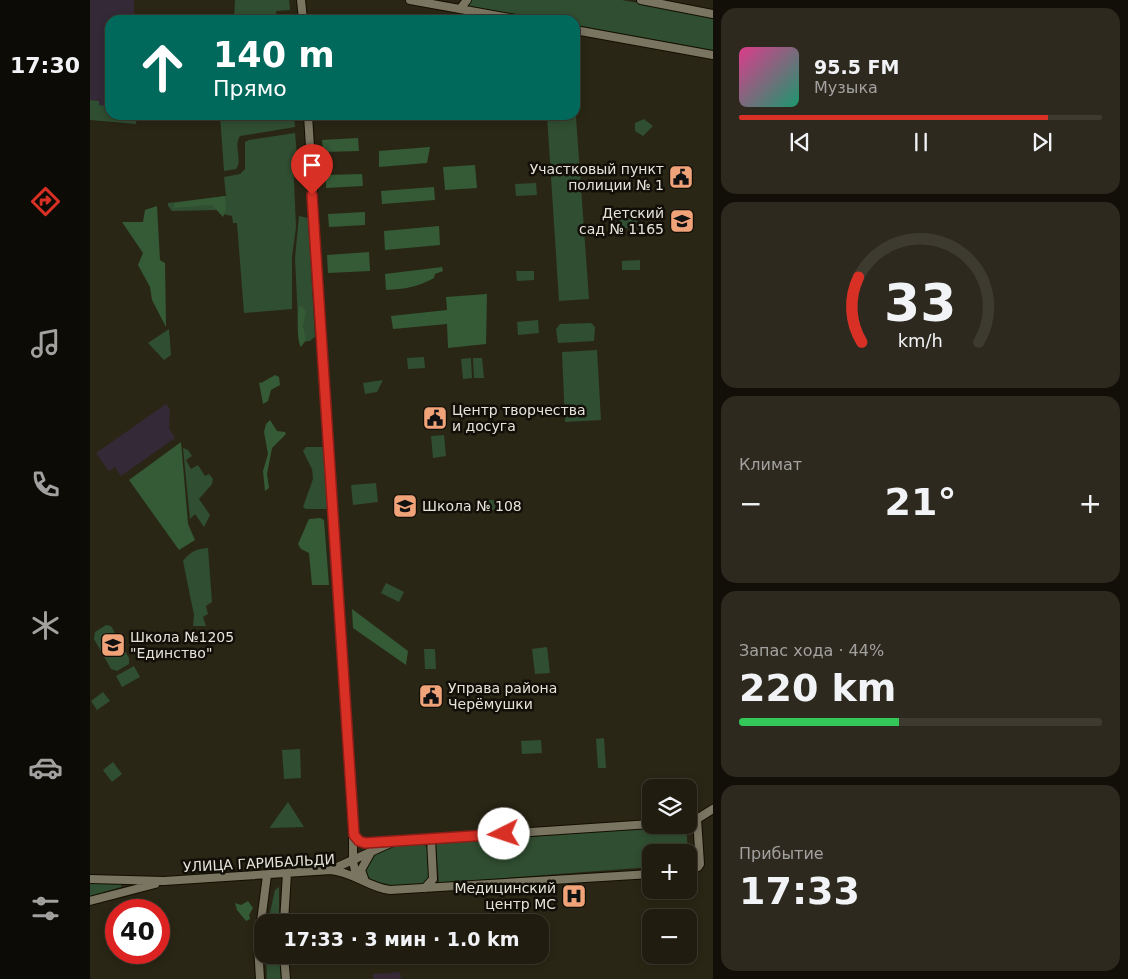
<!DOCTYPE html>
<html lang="ru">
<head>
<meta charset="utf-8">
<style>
  body { margin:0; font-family:"DejaVu Sans",sans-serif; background:#2d291e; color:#f1f3f6; height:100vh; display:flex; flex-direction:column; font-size:19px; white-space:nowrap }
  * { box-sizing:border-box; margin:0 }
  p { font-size:16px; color:#a2a19f }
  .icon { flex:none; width:28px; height:28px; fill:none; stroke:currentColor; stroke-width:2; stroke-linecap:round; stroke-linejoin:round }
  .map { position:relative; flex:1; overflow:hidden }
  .side { display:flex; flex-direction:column; gap:8px; padding:8px; background:#120f09; width:415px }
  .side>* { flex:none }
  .hud { position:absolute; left:15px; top:15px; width:475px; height:105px; border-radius:15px; box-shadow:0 2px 8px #0003,0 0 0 1px #3d3a30; background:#00695c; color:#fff; overflow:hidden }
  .controls { position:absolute; left:552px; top:779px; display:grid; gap:10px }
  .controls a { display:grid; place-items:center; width:55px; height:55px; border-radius:10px; background:#201c10; box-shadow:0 2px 8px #0003,0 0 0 1px #3d3a30; font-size:25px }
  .speed { position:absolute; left:15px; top:899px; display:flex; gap:10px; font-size:25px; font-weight:700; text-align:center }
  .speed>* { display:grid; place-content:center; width:65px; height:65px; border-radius:50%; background:#201c10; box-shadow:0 2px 8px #0003,0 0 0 1px #3d3a30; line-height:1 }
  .speed .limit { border:8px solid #d22; background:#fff; color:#111 }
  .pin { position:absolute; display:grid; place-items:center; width:42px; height:42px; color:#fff; margin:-51px -21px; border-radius:50% 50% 50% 0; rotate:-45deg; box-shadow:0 0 5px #0007 }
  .pin .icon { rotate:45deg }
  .me { position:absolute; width:55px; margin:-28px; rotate:266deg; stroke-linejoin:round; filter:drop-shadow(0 0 4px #0008) }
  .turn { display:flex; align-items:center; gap:18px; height:105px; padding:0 25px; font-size:22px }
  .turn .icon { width:65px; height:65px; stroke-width:2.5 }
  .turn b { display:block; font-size:35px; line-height:42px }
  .big { font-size:38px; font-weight:700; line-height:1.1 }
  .side .tile { flex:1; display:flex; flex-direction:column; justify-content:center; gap:8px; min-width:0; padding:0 18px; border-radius:15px; background:#2d291e }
  .side .dial { align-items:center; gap:0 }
  .dial svg { height:130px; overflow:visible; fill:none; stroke:#3d3a30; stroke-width:7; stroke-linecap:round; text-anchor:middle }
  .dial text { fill:#f1f3f6; stroke:none }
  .song { display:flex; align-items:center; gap:15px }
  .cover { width:60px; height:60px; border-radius:8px; background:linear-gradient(135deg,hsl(330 70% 55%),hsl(160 70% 35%)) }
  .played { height:5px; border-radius:2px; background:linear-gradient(90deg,#d93025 85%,#3d3a30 85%) }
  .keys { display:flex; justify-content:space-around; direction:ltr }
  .heat { display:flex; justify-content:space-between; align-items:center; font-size:28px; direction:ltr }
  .charge { height:8px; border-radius:4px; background:linear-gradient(90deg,#34c759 44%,#3d3a30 0) }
  .trip { position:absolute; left:164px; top:914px; width:295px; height:50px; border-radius:15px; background:#201c10; box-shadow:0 2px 8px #0003,0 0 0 1px #3d3a30; font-weight:700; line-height:50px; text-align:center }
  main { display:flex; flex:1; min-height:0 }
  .menu { display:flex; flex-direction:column; width:90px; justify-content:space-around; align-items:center; background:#0d0b06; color:#a2a19f }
  .menu .icon { width:35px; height:35px }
  .menu .selected { color:#d93025 }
  .menu b { font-size:22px; color:#f1f3f6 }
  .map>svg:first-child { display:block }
  .commercial { fill:#342937 }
  .medical { fill:#362835 }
  .green { fill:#304e31 }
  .forest { fill:#345b35 }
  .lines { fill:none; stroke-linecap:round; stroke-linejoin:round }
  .secondary-casing { stroke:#130f02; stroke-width:10 }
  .secondary { stroke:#7a7561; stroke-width:8 }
  .route-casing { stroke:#8d1f18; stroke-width:12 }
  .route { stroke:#d93025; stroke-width:9 }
  .labels { text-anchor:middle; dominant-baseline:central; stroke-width:5; stroke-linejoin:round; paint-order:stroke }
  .poi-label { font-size:14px; fill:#e6e3d8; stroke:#110f08; text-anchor:start }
  .street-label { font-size:14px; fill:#e6e3d8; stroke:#110f08 }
</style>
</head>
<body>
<main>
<nav class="menu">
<b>17:30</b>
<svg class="icon selected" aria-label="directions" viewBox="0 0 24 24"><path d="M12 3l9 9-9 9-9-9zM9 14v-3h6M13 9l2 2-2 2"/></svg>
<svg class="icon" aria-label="music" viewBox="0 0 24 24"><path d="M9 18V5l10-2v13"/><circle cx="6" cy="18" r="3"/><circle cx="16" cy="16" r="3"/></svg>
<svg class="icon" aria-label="phone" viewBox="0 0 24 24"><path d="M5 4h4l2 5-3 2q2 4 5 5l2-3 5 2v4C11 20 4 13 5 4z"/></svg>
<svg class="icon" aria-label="climate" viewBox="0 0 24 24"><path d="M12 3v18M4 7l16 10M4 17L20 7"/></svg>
<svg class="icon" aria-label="car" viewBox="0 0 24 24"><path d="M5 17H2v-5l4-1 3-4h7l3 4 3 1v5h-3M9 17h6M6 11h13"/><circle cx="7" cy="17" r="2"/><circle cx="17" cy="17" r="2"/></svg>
<svg class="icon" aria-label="filters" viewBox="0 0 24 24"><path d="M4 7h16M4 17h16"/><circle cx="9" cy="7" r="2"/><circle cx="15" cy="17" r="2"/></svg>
</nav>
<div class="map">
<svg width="623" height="979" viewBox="0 0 623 979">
  <rect width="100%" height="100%" fill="#2a2615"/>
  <path class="commercial" d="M 0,0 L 44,0 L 44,20 L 20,20 L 20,106 L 9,105 L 9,101 L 0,100 Z
    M 76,404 L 80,409 L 79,428 L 85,438 L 31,476 L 25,467 L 19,471 L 6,453 Z"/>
  <path class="medical" d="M 310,972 L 311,979 L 283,979 L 283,974 Z"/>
  <path class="green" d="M 145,0 L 199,0 L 200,10 L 186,11 L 187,20 L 144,20 Z
    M 380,0 L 532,0 L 623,17 L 623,50 L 485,25 L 485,20 L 455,20 L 379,6 Z
    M 0,100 L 9,101 L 9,105 L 20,106 L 20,115 L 47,115 L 46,124 L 0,120 Z
    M 485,103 L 499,299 L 469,301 L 457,115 L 485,115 Z
    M 130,115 L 204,115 L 205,127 L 150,136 C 143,146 153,160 146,169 L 134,171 Z
    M 554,119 L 563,126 L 553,136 L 545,131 L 545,123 Z
    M 205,133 L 207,155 L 203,160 L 206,227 L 202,257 L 202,309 L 154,313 L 147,223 L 143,223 L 142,216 L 132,214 L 128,210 L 82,211 L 78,206 L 78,203 L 136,196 L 134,177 L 150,174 L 155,169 L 155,142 L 159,140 Z
    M 446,183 L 447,195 L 426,196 L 425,184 Z
    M 209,216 L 218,218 L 225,337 L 220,341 L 209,342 L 205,258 Z
    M 546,218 L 547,228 L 529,228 L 529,219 Z
    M 550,260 L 550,270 L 532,270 L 532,261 Z
    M 426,271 L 444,271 L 444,280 L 427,281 Z
    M 448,320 L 449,333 L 428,335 L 427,322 Z
    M 501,323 L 505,327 L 504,341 L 468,343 L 466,329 L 470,324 Z
    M 79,329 L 81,355 L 74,360 L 58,343 Z
    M 507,350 L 511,420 L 475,422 L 472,352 Z
    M 334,357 L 335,368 L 318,369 L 317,358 Z
    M 381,358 L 382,378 L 373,379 L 371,359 Z
    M 383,358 L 392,358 L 394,378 L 384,378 Z
    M 293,380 L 287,392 L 275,394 L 273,383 Z
    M 354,435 L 356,456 L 343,458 L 341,436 Z
    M 216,447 L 234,447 L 239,509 L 216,509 L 213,507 L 223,479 L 222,469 L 213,451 Z
    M 93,448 L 98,450 L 102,456 L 96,460 L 101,469 L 108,465 L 115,476 L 119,474 L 123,479 L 122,484 L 109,499 L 120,515 L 114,527 L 105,514 L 100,519 Z
    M 286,483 L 288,502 L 263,505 L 261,485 Z
    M 389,500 L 405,500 L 405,510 L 389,510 Z
    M 118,548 L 122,602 L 116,606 L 118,614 L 113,617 L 116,626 L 103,626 L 104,615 L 93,561 C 101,551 106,549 118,548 Z
    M 296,583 L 314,592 L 309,602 L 291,593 Z
    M 16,625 L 21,626 L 39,658 L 39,664 L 27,671 L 21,669 L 4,639 L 5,632 Z
    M 457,647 L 460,673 L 445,674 L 442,649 Z
    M 334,649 L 345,649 L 346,669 L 335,669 Z
    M 44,666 L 50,677 L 32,687 L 26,676 Z
    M 13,692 L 20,701 L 7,710 L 1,701 Z
    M 514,738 L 516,768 L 508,768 L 506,739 Z
    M 451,740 L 452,753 L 432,754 L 431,741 Z
    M 210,749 L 211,778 L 194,779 L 192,750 Z
    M 23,762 L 32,774 L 22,782 L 13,770 Z
    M 198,802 L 214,827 L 180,828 L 180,827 Z
    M 596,825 L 598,852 L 561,852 L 561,867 L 349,883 L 346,844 Z
    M 333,843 L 338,849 L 340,878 L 333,885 L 297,886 L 276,878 L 274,866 C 294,843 305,845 333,843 Z
    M 0,880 L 32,882 L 31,887 L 0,896 Z
    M 189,887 L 189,922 L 178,922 L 185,890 Z
    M 176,955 L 189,955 L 191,979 L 177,979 Z"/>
  <path class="forest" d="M 268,138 L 269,151 L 233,152 L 232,140 Z
    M 340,147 L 337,163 L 289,167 L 289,151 Z
    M 385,165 L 387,188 L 355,190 L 353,167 Z
    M 272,174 L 273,186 L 236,188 L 236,175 Z
    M 344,187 L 345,200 L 292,204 L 291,191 Z
    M 135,196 L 136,209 L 133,217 L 122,205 L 83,208 L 85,203 Z
    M 67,206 L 70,260 L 75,263 L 76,327 L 62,300 L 60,287 L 48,265 L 53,253 L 32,222 L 53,222 L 55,210 Z
    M 275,212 L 275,225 L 239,227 L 238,214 Z
    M 349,226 L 350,245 L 295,250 L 294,231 Z
    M 279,252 L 280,271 L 238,273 L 237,255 Z
    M 352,267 L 353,271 L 345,274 L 344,278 C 328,287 315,289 296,290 L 295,274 Z
    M 397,294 L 396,344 L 358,348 L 357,324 L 303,329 L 301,316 L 357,310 L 356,297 Z
    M 212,306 L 216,312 L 213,326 L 216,340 L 211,347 C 207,342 207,313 209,307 Z
    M 185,375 L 189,377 L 190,385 L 181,390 L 178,401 L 173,404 L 169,382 L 171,383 Z
    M 180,420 L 187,431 L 195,432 L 196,434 L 182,448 L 177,474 L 179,488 L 175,491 L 173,471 L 178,454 L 174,432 L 176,424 Z
    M 91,442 L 98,524 L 105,540 L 89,550 L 39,480 Z
    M 230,518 L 234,520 L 239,585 L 222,585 L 219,553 L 211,549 L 208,544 L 219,519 Z
    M 262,609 L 318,651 L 316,665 L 263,628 Z
    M 158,901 L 163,908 L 159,915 L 160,919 L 156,921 L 147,910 L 145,903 L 151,905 Z"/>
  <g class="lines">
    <defs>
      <path id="secondary" d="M 211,0 L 213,20
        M 320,0 L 431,20
        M 551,0 L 623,14
        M 370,9 L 377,0
        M 485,30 L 623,55
        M 218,115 L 263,835 L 263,861 L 266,876
        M 599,821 L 607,819 L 623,809
        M 263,835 L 271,843 L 298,842
        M 245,868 L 305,841 L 561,824
        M 599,870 L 608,867 L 610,864 L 607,819
        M 0,879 L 74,881 L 241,870 C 266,873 277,887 300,890 L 561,874
        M 275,881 L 271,870 L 280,854
        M 335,888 L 343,879 L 341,839
        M 0,901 L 65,884
        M 194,922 L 197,873
        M 194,955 L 196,979
        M 170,979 L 168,945 L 177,875"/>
    </defs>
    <use href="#secondary" class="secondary-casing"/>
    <use href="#secondary" class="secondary"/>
  </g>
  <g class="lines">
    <defs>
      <path id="route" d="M 222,195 L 264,835 L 269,841 L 275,843 L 414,834"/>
    </defs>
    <use href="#route" class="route-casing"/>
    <use href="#route" class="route"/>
  </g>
  <defs>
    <symbol id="civic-square" viewBox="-11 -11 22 22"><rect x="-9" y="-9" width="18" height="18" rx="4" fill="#f0a278" stroke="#110f08"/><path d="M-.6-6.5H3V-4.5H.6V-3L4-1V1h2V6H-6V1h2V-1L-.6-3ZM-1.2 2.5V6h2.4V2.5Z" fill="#111"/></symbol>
    <symbol id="school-square" viewBox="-11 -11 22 22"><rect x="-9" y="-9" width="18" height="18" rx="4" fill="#f0a278" stroke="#110f08"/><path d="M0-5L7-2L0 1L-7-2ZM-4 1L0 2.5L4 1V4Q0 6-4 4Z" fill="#111"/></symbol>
    <symbol id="hospital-square" viewBox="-11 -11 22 22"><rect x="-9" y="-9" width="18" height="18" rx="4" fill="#f0a278" stroke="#110f08"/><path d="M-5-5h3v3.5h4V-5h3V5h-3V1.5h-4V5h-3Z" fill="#111"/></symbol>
  </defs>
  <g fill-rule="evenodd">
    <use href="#civic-square" x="577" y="163" width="28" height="28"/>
    <use href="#school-square" x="578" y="207" width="28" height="28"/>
    <use href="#civic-square" x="331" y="404" width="28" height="28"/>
    <use href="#school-square" x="301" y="492" width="28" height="28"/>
    <use href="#school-square" x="9" y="631" width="28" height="28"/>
    <use href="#civic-square" x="327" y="682" width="28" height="28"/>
    <use href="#hospital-square" x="470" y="882" width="28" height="28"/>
  </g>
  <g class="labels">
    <g class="poi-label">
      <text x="574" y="169" text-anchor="end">Участковый пункт<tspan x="574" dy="16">полиции № 1</tspan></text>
      <text x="574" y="213" text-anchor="end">Детский<tspan x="574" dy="16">сад № 1165</tspan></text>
      <text x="362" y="410">Центр творчества<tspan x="362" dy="16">и досуга</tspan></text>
      <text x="332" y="506">Школа № 108</text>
      <text x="40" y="637">Школа №1205<tspan x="40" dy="16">"Единство"</tspan></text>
      <text x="358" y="688">Управа района<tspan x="358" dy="16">Черёмушки</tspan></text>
      <text x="466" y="888" text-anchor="end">Медицинский<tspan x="466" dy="16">центр МС</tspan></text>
    </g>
    <g class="street-label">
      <text transform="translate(169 863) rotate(-3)">УЛИЦА ГАРИБАЛЬДИ</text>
    </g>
  </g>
</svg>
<div class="controls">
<a><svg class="icon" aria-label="layers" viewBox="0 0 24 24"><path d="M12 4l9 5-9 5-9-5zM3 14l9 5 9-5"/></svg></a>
<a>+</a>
<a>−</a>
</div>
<div class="speed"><div class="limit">40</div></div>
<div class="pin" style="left:222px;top:195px;background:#d93025"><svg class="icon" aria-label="arrive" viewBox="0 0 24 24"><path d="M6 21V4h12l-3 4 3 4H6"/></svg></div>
<svg class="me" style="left:414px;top:834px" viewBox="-20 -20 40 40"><circle r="19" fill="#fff"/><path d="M0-13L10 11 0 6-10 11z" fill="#d93025"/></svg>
<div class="trip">17:33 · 3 мин · 1.0 km</div>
<div class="hud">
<div class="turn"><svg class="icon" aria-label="ahead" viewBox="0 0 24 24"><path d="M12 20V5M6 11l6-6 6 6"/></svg><div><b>140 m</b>Прямо</div></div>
</div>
</div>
<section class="side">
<div class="tile">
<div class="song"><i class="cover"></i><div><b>95.5 FM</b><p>Музыка</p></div></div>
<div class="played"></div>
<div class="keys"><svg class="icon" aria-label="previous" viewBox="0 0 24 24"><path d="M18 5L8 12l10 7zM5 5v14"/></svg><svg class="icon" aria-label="pause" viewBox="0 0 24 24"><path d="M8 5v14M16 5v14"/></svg><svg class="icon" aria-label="next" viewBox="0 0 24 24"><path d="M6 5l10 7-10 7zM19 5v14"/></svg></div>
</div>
<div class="tile dial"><svg viewBox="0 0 100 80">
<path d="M14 69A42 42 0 1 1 86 69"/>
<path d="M14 69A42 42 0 0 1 12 29" stroke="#d93025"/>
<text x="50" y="56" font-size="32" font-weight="700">33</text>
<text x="50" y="72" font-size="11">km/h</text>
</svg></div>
<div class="tile"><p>Климат</p>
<div class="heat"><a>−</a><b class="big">21°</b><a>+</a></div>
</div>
<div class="tile"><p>Запас хода · 44%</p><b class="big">220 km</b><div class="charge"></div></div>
<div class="tile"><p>Прибытие</p><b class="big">17:33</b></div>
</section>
</main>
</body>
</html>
